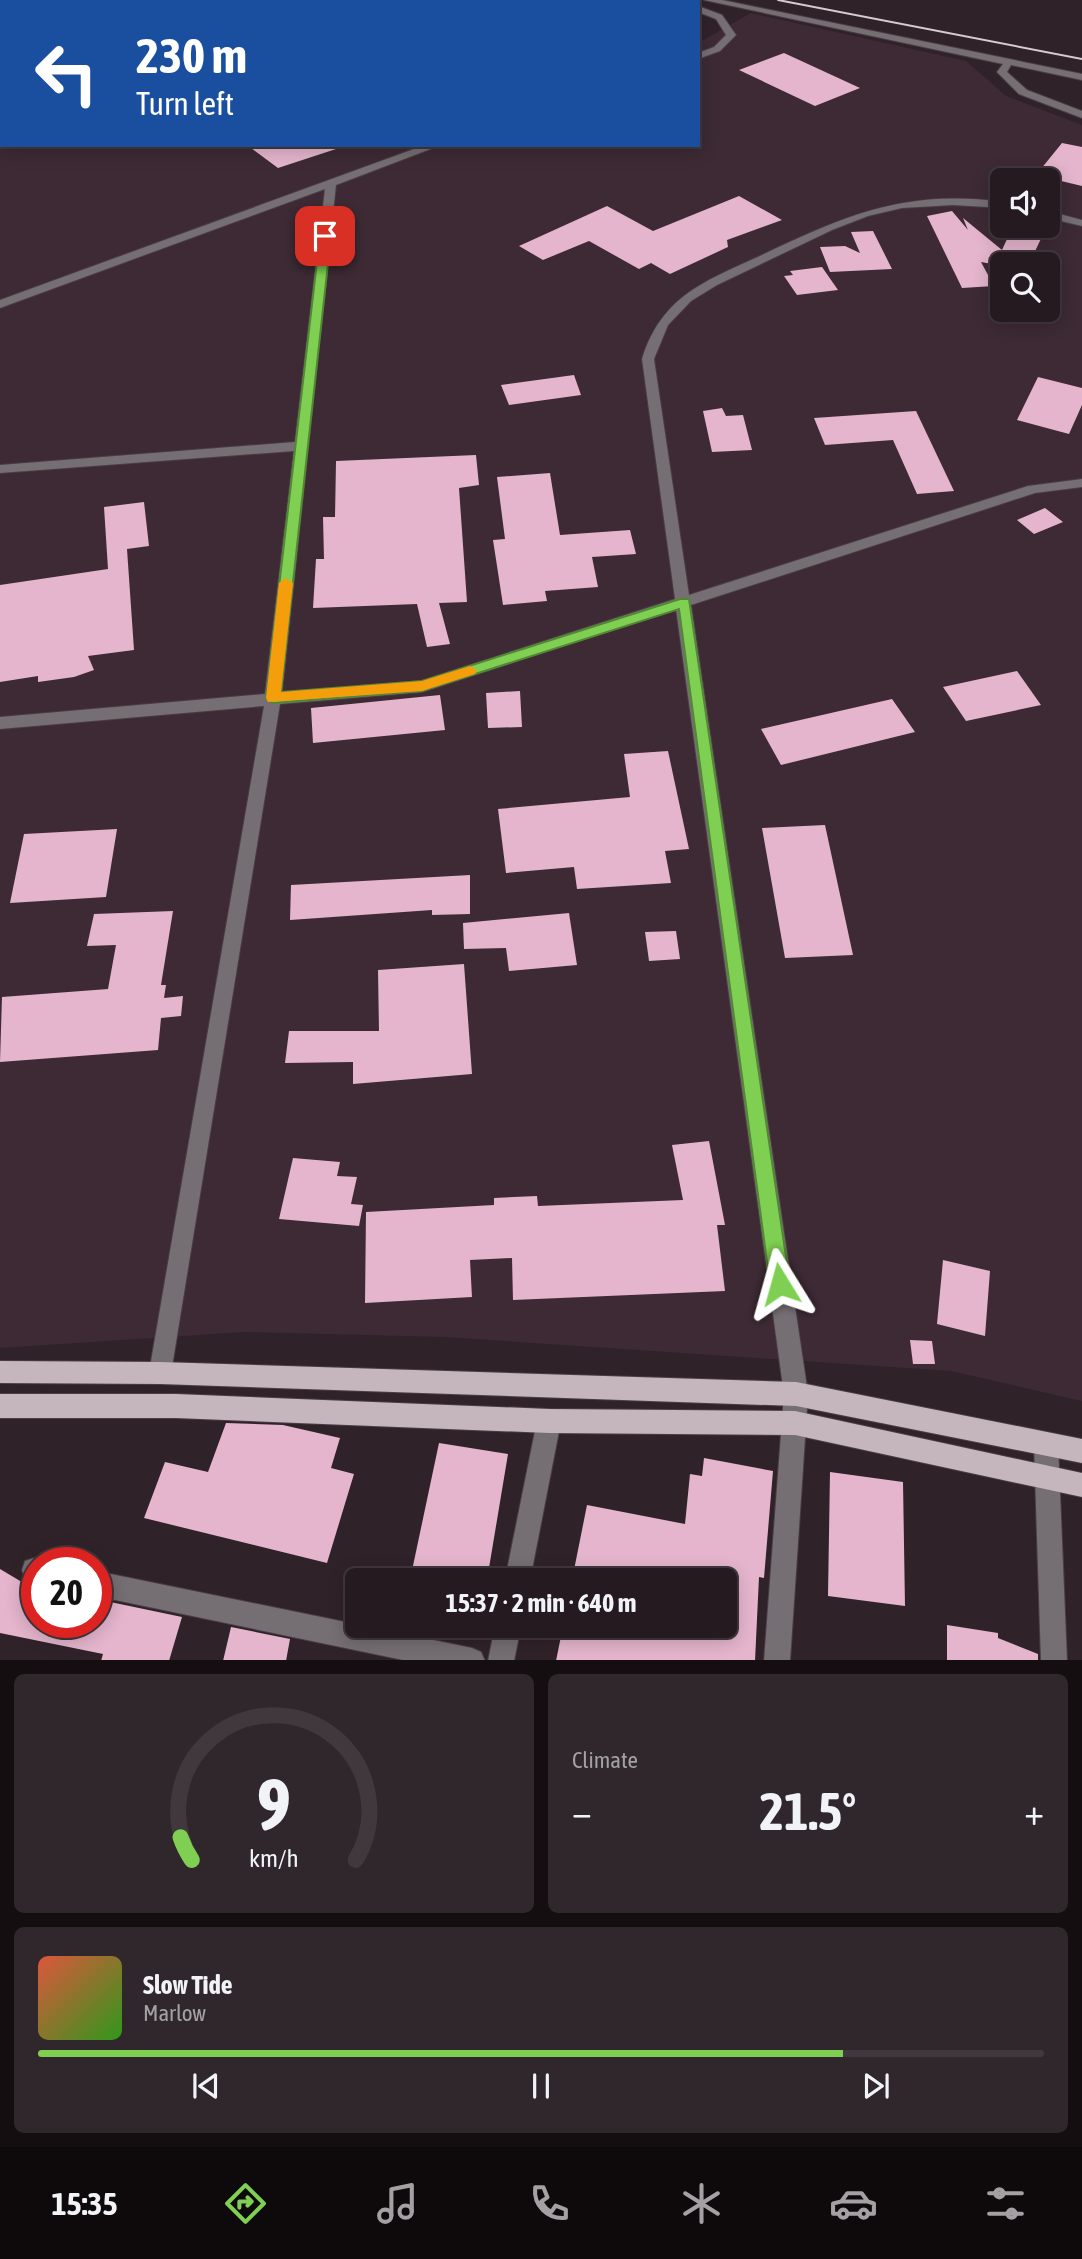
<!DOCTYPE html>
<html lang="en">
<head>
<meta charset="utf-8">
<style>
  body { margin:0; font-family:"Asap Condensed",sans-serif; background:#30272c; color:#f1f3f6; height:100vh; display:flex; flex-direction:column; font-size:26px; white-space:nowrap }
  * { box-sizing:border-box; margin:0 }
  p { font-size:23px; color:#a3a1a4 }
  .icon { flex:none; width:38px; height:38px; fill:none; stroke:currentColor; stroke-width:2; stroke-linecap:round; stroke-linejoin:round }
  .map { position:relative; height:1660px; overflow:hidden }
  .drawer { display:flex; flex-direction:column; gap:14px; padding:14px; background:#140e11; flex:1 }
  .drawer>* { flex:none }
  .guide { position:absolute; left:0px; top:0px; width:700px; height:147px; box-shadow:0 4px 18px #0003,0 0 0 2px #41383d; background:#1a4fa0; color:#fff; overflow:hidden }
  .controls { position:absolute; left:990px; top:168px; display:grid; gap:14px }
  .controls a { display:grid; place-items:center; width:70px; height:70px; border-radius:10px; background:#241a1f; box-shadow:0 4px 18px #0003,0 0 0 2px #41383d; font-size:35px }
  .speed { position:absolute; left:21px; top:1547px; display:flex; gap:14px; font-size:35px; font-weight:700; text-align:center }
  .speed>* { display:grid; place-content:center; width:91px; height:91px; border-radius:50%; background:#241a1f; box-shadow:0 4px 18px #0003,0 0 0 2px #41383d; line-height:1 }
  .speed .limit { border:10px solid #d22; background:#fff; color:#111 }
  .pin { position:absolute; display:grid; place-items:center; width:60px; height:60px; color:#fff; margin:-30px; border-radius:14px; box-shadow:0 4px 10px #0006 }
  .me { position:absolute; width:77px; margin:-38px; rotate:352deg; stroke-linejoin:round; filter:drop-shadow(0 0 5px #0008) }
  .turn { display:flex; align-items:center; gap:24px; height:147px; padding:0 21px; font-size:32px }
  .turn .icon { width:91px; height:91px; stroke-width:2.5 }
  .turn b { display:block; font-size:49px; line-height:60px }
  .big { font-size:52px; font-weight:700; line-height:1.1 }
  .drawer .widget { flex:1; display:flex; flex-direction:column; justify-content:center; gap:10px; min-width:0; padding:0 24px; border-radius:10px; background:#30272c }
  .drawer .dial { align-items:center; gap:0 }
  .dial svg { height:182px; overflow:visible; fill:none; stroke:#41383d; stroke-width:7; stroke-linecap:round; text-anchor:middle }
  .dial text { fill:#f1f3f6; stroke:none }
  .song { display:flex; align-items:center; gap:21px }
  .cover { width:84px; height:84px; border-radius:10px; background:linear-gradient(135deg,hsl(10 70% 55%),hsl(110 70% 35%)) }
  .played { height:7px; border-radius:4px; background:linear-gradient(90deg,#7fd052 80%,#41383d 80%) }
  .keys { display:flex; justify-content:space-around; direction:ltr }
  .heat { display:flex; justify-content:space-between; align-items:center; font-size:38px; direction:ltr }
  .drawer .tiles { flex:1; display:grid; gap:14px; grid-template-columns:1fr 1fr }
  .widget:last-child { grid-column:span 2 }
  .trip { position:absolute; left:345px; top:1568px; width:392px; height:70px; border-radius:10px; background:#241a1f; box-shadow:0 4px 18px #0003,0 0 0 2px #41383d; font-weight:700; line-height:70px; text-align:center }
  .tab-bar { display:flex; height:112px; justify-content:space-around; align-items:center; background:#0e0a0c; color:#a3a1a4 }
  .tab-bar .icon { width:49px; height:49px }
  .tab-bar .selected { color:#7fd052 }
  .tab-bar b { font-size:32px; color:#f1f3f6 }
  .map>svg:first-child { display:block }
  .built { fill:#3d2a34; fill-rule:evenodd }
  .building { fill:#e4b5cd }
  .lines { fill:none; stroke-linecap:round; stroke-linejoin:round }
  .minor-casing { stroke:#4b3d44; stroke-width:2 }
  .major-casing { stroke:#4b3d44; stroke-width:2 }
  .minor { fill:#756e72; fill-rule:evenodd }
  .major { fill:#c5b5bd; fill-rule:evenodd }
  .tram { stroke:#d6cbd1; stroke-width:2 }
  .route { fill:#7fd052; stroke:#538735; stroke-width:2 }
  .slow { fill:#f59e0b }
</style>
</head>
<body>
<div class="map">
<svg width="1082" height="1661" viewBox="0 0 1082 1661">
  <rect width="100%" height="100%" fill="#302229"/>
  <path class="built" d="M 751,13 L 966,61 L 1006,96 L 1082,125 L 1082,1401 L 951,1371 L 446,1337 L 245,1332 L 0,1348 L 0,55 L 2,145 L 698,145 L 698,43 ZM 1003,180 L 1048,180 L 1048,226 L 1003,226 ZM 1003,264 L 1048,264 L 1048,310 L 1003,310 Z"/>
  <path class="building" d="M 784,53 L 860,88 L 815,106 L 739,70 Z
    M 1062,143 L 1082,147 L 1082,186 L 1036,175 Z
    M 247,145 L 335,145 L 336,149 L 278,168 Z
    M 739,196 L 782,220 L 727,240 L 728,247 L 670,274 L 651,263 L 639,269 L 589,241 L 543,260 L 519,246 L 607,206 L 653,231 Z
    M 952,211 L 968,230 L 963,218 L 1002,250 L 1013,226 L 1047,226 L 1029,264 L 1003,266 L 981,262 L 994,286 L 962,288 L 927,216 Z
    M 873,231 L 892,269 L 830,272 L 820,247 L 845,246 L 860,253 L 851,232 Z
    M 822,267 L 838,290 L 797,295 L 784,276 L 793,275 L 790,271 Z
    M 574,375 L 581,395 L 509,405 L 501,385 Z
    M 1038,377 L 1082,388 L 1082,405 L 1069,434 L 1017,420 Z
    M 722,408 L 726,416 L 743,415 L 752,450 L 712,452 L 703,411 Z
    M 916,411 L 954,491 L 917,494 L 893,440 L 825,445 L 814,418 Z
    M 476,455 L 479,485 L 459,488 L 467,602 L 439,603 L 450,644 L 427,647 L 417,604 L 313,608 L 316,559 L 324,559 L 323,517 L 335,517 L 336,461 Z
    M 550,473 L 560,535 L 630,530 L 636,554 L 592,557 L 598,587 L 545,591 L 547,601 L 503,605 L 493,540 L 505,539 L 497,477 Z
    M 144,502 L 149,546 L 127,549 L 134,650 L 88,656 L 94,670 L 74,677 L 38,682 L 38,676 L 0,682 L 0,585 L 108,569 L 104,507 Z
    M 1045,508 L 1063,522 L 1034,534 L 1017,520 Z
    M 1017,671 L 1041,705 L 966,721 L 943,687 Z
    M 520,691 L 522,727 L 488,728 L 486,693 Z
    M 440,695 L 445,730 L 313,743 L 311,708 Z
    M 892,699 L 915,732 L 781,765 L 761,729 Z
    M 668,751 L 689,849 L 665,851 L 671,883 L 577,889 L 574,867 L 506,873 L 498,809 L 630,797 L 624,754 Z
    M 825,825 L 853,955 L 785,958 L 762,828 Z
    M 117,829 L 106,897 L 10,903 L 24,834 Z
    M 470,875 L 470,914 L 432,915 L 432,910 L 290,920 L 291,885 Z
    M 173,911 L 161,985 L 166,985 L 164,998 L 183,996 L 181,1016 L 161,1018 L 158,1050 L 0,1062 L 2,997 L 108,989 L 116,945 L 87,946 L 94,914 Z
    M 569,913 L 577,965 L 509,971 L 506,948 L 464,949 L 463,923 Z
    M 676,931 L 680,959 L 649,961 L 645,932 Z
    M 464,964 L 472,1074 L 353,1084 L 353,1062 L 285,1063 L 289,1031 L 379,1031 L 378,970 Z
    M 709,1141 L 725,1225 L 717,1225 L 725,1291 L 513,1300 L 512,1258 L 470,1260 L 472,1297 L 365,1303 L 366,1212 L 494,1205 L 494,1198 L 537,1196 L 538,1206 L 683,1200 L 672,1145 Z
    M 293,1158 L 340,1162 L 337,1176 L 357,1177 L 351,1204 L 363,1205 L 359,1226 L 279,1219 Z
    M 943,1260 L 990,1271 L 985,1336 L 937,1324 Z
    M 910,1340 L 932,1341 L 935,1364 L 913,1364 Z
    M 226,1423 L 283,1425 L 340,1438 L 331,1468 L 354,1474 L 327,1563 L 144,1518 L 165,1462 L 208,1472 Z
    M 439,1443 L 508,1454 L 487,1580 L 410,1580 Z
    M 704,1458 L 773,1471 L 764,1578 L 759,1577 L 755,1661 L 556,1661 L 563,1626 L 724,1626 L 724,1580 L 572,1580 L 587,1505 L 685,1524 L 690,1474 L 702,1476 Z
    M 830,1472 L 903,1482 L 905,1606 L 828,1596 Z
    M 0,1569 L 37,1591 L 37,1622 L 96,1622 L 96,1599 L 182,1617 L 169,1661 L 101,1661 L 103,1654 L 0,1633 Z
    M 947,1625 L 998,1633 L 998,1638 L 1038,1654 L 1038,1661 L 947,1661 Z
    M 231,1627 L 290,1639 L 286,1661 L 223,1661 Z"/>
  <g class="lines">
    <defs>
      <path id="minor" d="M 669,0 L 682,0 L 683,2 L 671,2 Z
        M 704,0 L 722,0 L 1082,74 L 1082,80 L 1011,65 L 1007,72 L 1027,90 L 1082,111 L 1082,118 L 1019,94 L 997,72 L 1003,64 Z
        M 698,6 L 722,15 L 736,35 L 720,51 L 698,59 L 698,53 L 714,47 L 726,35 L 716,19 L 698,12 Z
        M 0,36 L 2,36 L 2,42 L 0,42 Z
        M 425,145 L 441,145 L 336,185 L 282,693 L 421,681 L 675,599 L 642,359 C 662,295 706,281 762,255 C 847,215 905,189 1003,202 L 1003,208 L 953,205 L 902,208 L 868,216 L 832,230 L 717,285 L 691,301 L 668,325 L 654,359 L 689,595 L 1028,486 L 1082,479 L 1082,487 L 1035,493 L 691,605 L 808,1394 L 790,1661 L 764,1661 L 784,1394 L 676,609 L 422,692 L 280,704 L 171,1373 L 168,1381 L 160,1384 L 152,1381 L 149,1373 L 264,706 L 0,729 L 0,717 L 265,694 L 294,451 L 0,473 L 0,465 L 295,442 L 325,189 L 0,308 L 0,300 Z
        M 1048,211 L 1082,220 L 1082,226 L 1048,218 Z
        M 549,1409 L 557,1413 L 561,1421 L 530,1580 L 505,1580 L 537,1421 L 541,1413 Z
        M 1046,1432 L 1054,1436 L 1058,1444 L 1067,1661 L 1041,1661 L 1034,1444 L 1038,1436 Z
        M 34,1558 L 46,1563 L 37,1563 L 37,1582 L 25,1579 L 22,1570 L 25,1561 Z
        M 96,1571 L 472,1648 L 481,1652 L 485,1661 L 408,1661 L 96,1596 Z
        M 495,1626 L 521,1626 L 514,1661 L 488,1661 Z"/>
      <path id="major" d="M 150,0 L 163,0 L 149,2 Z
        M 0,45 L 2,45 L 2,51 L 0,51 Z
        M 0,1361 L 160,1362 L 796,1382 L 1082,1439 L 1082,1463 L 796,1406 L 160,1384 L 0,1383 Z
        M 0,1394 L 176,1394 L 549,1409 L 795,1411 L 1082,1473 L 1082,1497 L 795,1435 L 549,1433 L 176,1418 L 0,1418 Z"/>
    </defs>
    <use href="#minor" class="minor-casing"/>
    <use href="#major" class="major-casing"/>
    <use href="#minor" class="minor"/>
    <use href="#major" class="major"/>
    <path class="tram" d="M 778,0 L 1082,59"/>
  </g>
  <path class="route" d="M 325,233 L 331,236 L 281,692 L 422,681 L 680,599 L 689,599 L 790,1284 L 787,1291 L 780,1294 L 773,1291 L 770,1284 L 679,609 L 422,691 L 273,703 L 266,698 L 320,236 Z"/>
  <path class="slow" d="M 286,578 L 293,583 L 281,692 L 422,681 L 470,666 L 477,670 L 475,674 L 422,691 L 268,702 L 266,698 L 279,583 Z"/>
</svg>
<div class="controls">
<a><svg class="icon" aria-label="sound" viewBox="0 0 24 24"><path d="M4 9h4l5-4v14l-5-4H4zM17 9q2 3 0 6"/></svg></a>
<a><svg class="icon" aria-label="search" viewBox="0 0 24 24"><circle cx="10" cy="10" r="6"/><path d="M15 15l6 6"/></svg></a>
</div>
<div class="speed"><div class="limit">20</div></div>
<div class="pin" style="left:325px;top:236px;background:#d93025"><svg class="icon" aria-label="arrive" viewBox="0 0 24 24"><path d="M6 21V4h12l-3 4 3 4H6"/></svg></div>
<svg class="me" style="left:780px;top:1284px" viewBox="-20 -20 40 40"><path d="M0-17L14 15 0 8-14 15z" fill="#7fd052" stroke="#fff" stroke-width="4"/></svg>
<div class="trip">15:37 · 2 min · 640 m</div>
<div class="guide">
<div class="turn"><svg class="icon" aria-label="left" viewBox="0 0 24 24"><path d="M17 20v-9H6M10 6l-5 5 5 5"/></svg><div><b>230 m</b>Turn left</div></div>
</div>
</div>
<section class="drawer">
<div class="tiles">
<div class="widget dial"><svg viewBox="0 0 100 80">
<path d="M14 69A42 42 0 1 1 86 69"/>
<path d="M14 69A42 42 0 0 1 9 59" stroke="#7fd052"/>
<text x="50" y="56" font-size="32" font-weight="700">9</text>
<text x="50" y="72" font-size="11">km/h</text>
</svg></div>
<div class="widget"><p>Climate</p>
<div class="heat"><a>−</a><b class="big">21.5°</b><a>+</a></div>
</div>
<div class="widget">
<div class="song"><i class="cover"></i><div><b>Slow Tide</b><p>Marlow</p></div></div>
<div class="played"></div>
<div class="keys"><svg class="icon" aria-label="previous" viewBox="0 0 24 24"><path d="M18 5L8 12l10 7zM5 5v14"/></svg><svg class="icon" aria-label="pause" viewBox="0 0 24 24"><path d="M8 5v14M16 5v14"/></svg><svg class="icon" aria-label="next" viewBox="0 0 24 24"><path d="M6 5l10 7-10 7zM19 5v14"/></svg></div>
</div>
</div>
</section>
<nav class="tab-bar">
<b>15:35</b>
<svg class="icon selected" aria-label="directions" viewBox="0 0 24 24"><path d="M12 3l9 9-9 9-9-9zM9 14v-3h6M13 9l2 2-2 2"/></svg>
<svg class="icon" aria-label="music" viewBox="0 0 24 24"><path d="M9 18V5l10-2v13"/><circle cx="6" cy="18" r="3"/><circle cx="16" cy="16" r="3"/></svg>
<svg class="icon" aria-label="phone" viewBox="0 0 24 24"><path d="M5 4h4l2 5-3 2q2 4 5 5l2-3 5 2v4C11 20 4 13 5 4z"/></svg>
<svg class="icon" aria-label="climate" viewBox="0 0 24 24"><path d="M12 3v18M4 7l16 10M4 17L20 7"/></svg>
<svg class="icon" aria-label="car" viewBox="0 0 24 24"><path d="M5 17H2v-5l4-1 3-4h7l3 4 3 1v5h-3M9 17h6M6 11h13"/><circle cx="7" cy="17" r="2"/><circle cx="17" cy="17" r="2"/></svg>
<svg class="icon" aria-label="filters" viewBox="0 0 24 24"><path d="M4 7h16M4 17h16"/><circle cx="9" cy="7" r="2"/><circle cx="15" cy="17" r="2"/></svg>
</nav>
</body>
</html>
